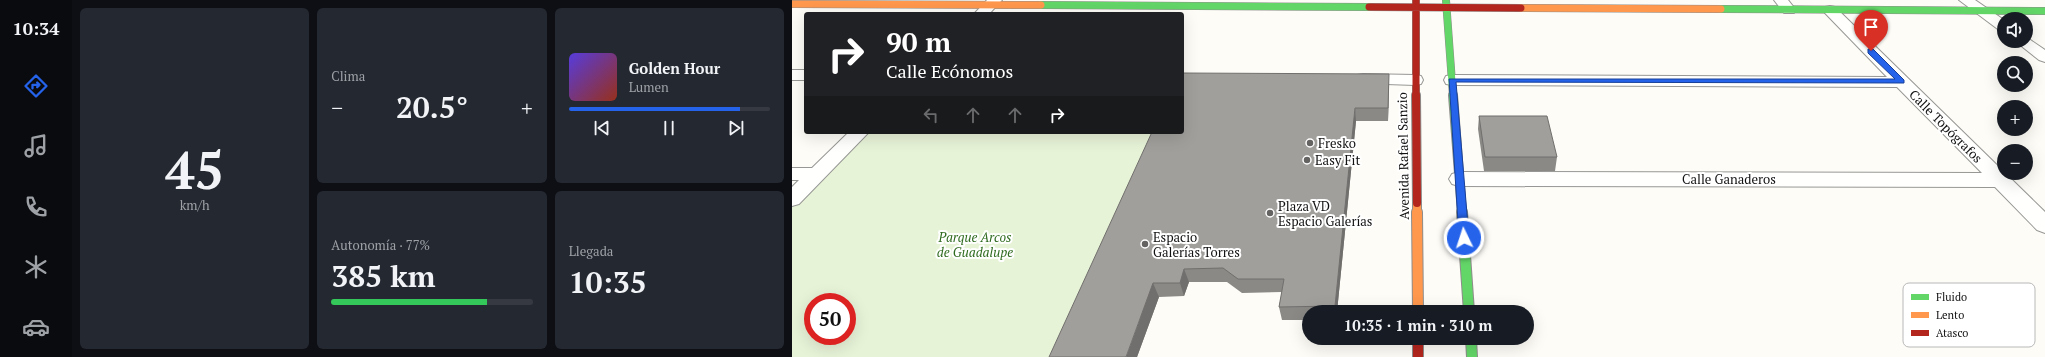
<!DOCTYPE html>
<html lang="es">
<head>
<meta charset="utf-8">
<style>
  body { margin:0; font-family:"PT Serif",serif; background:#242831; color:#f1f3f6; height:100vh; display:flex; flex-direction:column; font-size:15px; white-space:nowrap }
  * { box-sizing:border-box; margin:0 }
  p { font-size:13px; color:#9ea1a6 }
  .icon { flex:none; width:22px; height:22px; fill:none; stroke:currentColor; stroke-width:2; stroke-linecap:round; stroke-linejoin:round }
  .map { position:relative; flex:1; overflow:hidden }
  .panel { display:flex; flex-direction:column; gap:8px; padding:8px; background:#0d0f14; width:720px }
  .panel>* { flex:none }
  .top-card { position:absolute; left:12px; top:12px; width:380px; height:122px; border-radius:4px; box-shadow:0 4px 16px #0002; background:#202124; color:#fff; overflow:hidden }
  .tools { position:absolute; left:1205px; top:12px; display:grid; gap:8px }
  .tools a { display:grid; place-items:center; width:36px; height:36px; border-radius:50%; background:#171b24; box-shadow:0 4px 16px #0002; font-size:20px }
  .speed { position:absolute; left:12px; top:293px; display:flex; gap:8px; font-size:20px; font-weight:700; text-align:center }
  .speed>* { display:grid; place-content:center; width:52px; height:52px; border-radius:50%; background:#171b24; box-shadow:0 4px 16px #0002; line-height:1 }
  .speed .limit { border:6px solid #d22; background:#fff; color:#111 }
  .pin { position:absolute; display:grid; place-items:center; width:34px; height:34px; color:#fff; margin:-41px -17px; border-radius:50% 50% 50% 0; rotate:-45deg; box-shadow:0 0 4px #0007 }
  .pin .icon { rotate:45deg }
  .me { position:absolute; width:44px; margin:-22px; rotate:356deg; stroke-linejoin:round; filter:drop-shadow(0 0 3px #0008) }
  .turn { display:flex; align-items:center; gap:14px; height:84px; padding:0 16px; font-size:18px }
  .turn .icon { width:52px; height:52px; stroke-width:2.5 }
  .turn b { display:block; font-size:28px; line-height:34px }
  .lanes { display:flex; align-items:center; height:38px; padding:0 16px; background:#0003; justify-content:center; gap:20px; direction:ltr }
  .lanes .off { opacity:.35 }
  .big { font-size:30px; font-weight:700; line-height:1.1 }
  .panel .tile { flex:1; display:flex; flex-direction:column; justify-content:center; gap:6px; min-width:0; padding:0 14px; border-radius:6px; background:#242831 }
  .panel .dial { align-items:center; gap:0 }
  .dial b { font-size:52px; line-height:1 }
  .song { display:flex; align-items:center; gap:12px }
  .cover { width:48px; height:48px; border-radius:6px; background:linear-gradient(135deg,hsl(250 70% 55%),hsl(10 70% 35%)) }
  .played { height:4px; border-radius:2px; background:linear-gradient(90deg,#2563eb 85%,#363941 85%) }
  .keys { display:flex; justify-content:space-around; direction:ltr }
  .heat { display:flex; justify-content:space-between; align-items:center; font-size:22px; direction:ltr }
  .charge { height:6px; border-radius:3px; background:linear-gradient(90deg,#34c759 77%,#363941 0) }
  .panel .tiles { flex:1; display:grid; gap:8px; grid-template-columns:repeat(3,1fr) }
  .tile:first-child { grid-row:span 2 }
  .trip { position:absolute; left:510px; top:305px; width:232px; height:40px; border-radius:20px; background:#171b24; box-shadow:0 4px 16px #0002; font-weight:700; line-height:40px; text-align:center }
  main { display:flex; flex:1; min-height:0 }
  .menu { display:flex; flex-direction:column; width:72px; justify-content:space-around; align-items:center; background:#090b0e; color:#9ea1a6 }
  .menu .icon { width:28px; height:28px }
  .menu .current { color:#2563eb }
  .menu b { font-size:18px; color:#f1f3f6 }
  .map>svg:first-child { display:block }
  .green { fill:#e7f3d7; fill-rule:evenodd }
  .lines { fill:none; stroke-linecap:round; stroke-linejoin:round }
  .street-casing { stroke:#979795; stroke-width:2 }
  .fast-far2-casing { stroke:#8e8d8b; stroke-width:8 }
  .fast-far1-casing { stroke:#8e8d8b; stroke-width:10 }
  .fast-casing { stroke:#8e8d8b; stroke-width:12 }
  .slow-far2-casing { stroke:#8e8d8b; stroke-width:8 }
  .slow-far1-casing { stroke:#8e8d8b; stroke-width:10 }
  .slow-casing { stroke:#8e8d8b; stroke-width:12 }
  .jam-far2-casing { stroke:#8e8d8b; stroke-width:8 }
  .jam-far1-casing { stroke:#8e8d8b; stroke-width:10 }
  .jam-casing { stroke:#8e8d8b; stroke-width:12 }
  .street { fill:#fffffe; fill-rule:evenodd }
  .fast-far2 { stroke:#63d668; stroke-width:7 }
  .fast-far1 { stroke:#63d668; stroke-width:8 }
  .fast { stroke:#63d668; stroke-width:10 }
  .slow-far2 { stroke:#ff974d; stroke-width:7 }
  .slow-far1 { stroke:#ff974d; stroke-width:8 }
  .slow { stroke:#ff974d; stroke-width:10 }
  .jam-far2 { stroke:#b3261e; stroke-width:7 }
  .jam-far1 { stroke:#b3261e; stroke-width:8 }
  .jam { stroke:#b3261e; stroke-width:10 }
  .wall { fill:#8a8986 }
  .shaded-wall { fill:#716f6d }
  .building { fill:#a19f9c; stroke:#716f6d }
  .route { fill:#2563eb; stroke:#184099 }
  .poi-dot { fill:#646362; stroke:#fff; stroke-width:1.5 }
  .labels { text-anchor:middle; dominant-baseline:central; stroke-width:4; stroke-linejoin:round; paint-order:stroke }
  .street-label { font-size:13px; fill:#111; stroke:#fff }
  .poi-label { font-size:13px; fill:#111; stroke:#fff; text-anchor:start }
  .park-label { font-size:13px; font-style:italic; fill:#2f6b1f; stroke:#fff }
  .key { fill:#fff; stroke:#b8b8b8; stroke-width:1 }
  .key-label { font-size:11px; fill:#111 }
</style>
</head>
<body>
<main>
<nav class="menu">
<b>10:34</b>
<svg class="icon current" aria-label="directions" viewBox="0 0 24 24"><path d="M12 3l9 9-9 9-9-9zM9 14v-3h6M13 9l2 2-2 2"/></svg>
<svg class="icon" aria-label="music" viewBox="0 0 24 24"><path d="M9 18V5l10-2v13"/><circle cx="6" cy="18" r="3"/><circle cx="16" cy="16" r="3"/></svg>
<svg class="icon" aria-label="phone" viewBox="0 0 24 24"><path d="M5 4h4l2 5-3 2q2 4 5 5l2-3 5 2v4C11 20 4 13 5 4z"/></svg>
<svg class="icon" aria-label="climate" viewBox="0 0 24 24"><path d="M12 3v18M4 7l16 10M4 17L20 7"/></svg>
<svg class="icon" aria-label="car" viewBox="0 0 24 24"><path d="M5 17H2v-5l4-1 3-4h7l3 4 3 1v5h-3M9 17h6M6 11h13"/><circle cx="7" cy="17" r="2"/><circle cx="17" cy="17" r="2"/></svg>
</nav>
<section class="panel">
<div class="tiles">
<div class="tile dial"><b>45</b><p>km/h</p></div>
<div class="tile"><p>Clima</p>
<div class="heat"><a>−</a><b class="big">20.5°</b><a>+</a></div>
</div>
<div class="tile">
<div class="song"><i class="cover"></i><div><b>Golden Hour</b><p>Lumen</p></div></div>
<div class="played"></div>
<div class="keys"><svg class="icon" aria-label="previous" viewBox="0 0 24 24"><path d="M18 5L8 12l10 7zM5 5v14"/></svg><svg class="icon" aria-label="pause" viewBox="0 0 24 24"><path d="M8 5v14M16 5v14"/></svg><svg class="icon" aria-label="next" viewBox="0 0 24 24"><path d="M6 5l10 7-10 7zM19 5v14"/></svg></div>
</div>
<div class="tile"><p>Autonomía · 77%</p><b class="big">385 km</b><div class="charge"></div></div>
<div class="tile"><p>Llegada</p><b class="big">10:35</b></div>
</div>
</section>
<div class="map">
<svg width="1253" height="357" viewBox="0 0 1253 357">
  <rect width="100%" height="100%" fill="#fdfcf7"/>
  <path class="green" d="M 74,132 L 366,132 L 263,357 L 0,357 L 0,207 ZM 21,302 L 55,302 L 55,336 L 21,336 Z"/>
  <g class="lines">
    <defs>
      <path id="street" d="M 195,0 L 210,0 L 197,14 L 182,14 Z
        M 982,0 L 996,0 L 1004,10 L 1002,13 L 992,13 Z
        M 1167,0 L 1183,0 L 1212,20 L 1212,31 L 1207,30 Z
        M 1038,6 L 1043,7 L 1253,212 L 1253,233 L 1245,230 L 1203,187 L 667,186 L 660,184 L 657,179 L 660,174 L 667,172 L 1190,173 L 1105,87 L 660,85 L 654,84 L 652,80 L 654,76 L 660,75 L 1095,77 L 1033,13 L 1031,10 L 1033,7 Z
        M 1234,37 L 1253,50 L 1253,62 L 1247,60 L 1223,41 L 1234,41 Z
        M 0,70 L 14,70 L 14,80 L 0,80 Z
        M 571,74 L 623,75 L 629,76 L 631,80 L 629,84 L 623,85 L 565,83 L 563,79 L 565,75 Z
        M 57,132 L 77,132 L 7,204 L 0,206 L 0,187 L 7,180 L 0,180 L 0,168 L 20,168 Z"/>
      <path id="fast-far2" d="M 654,0 L 661,96
        M 249,5 L 577,7
        M 929,9 L 1253,11"/>
      <path id="fast-far1" d="M 661,95 L 670,213"/>
      <path id="fast" d="M 670,212 L 677,312
        M 679,338 L 680,357"/>
      <path id="slow-far2" d="M 0,4 L 249,5
        M 729,8 L 929,9"/>
      <path id="slow-far1" d="M 625,203 L 625,213"/>
      <path id="slow" d="M 625,212 L 626,312"/>
      <path id="jam-far2" d="M 624,0 L 624,96
        M 577,7 L 729,8"/>
      <path id="jam-far1" d="M 624,95 L 625,203"/>
      <path id="jam" d="M 626,338 L 626,357"/>
    </defs>
    <use href="#street" class="street-casing"/>
    <use href="#fast-far2" class="fast-far2-casing"/>
    <use href="#fast-far1" class="fast-far1-casing"/>
    <use href="#fast" class="fast-casing"/>
    <use href="#slow-far2" class="slow-far2-casing"/>
    <use href="#slow-far1" class="slow-far1-casing"/>
    <use href="#slow" class="slow-casing"/>
    <use href="#jam-far2" class="jam-far2-casing"/>
    <use href="#jam-far1" class="jam-far1-casing"/>
    <use href="#jam" class="jam-casing"/>
    <use href="#street" class="street"/>
    <use href="#fast-far2" class="fast-far2"/>
    <use href="#fast-far1" class="fast-far1"/>
    <use href="#fast" class="fast"/>
    <use href="#slow-far2" class="slow-far2"/>
    <use href="#slow-far1" class="slow-far1"/>
    <use href="#slow" class="slow"/>
    <use href="#jam-far2" class="jam-far2"/>
    <use href="#jam-far1" class="jam-far1"/>
    <use href="#jam" class="jam"/>
  </g>
  <path class="wall" d="M 597,86 L 596,121 L 564,121 L 545,312 L 517,312 L 517,320 L 490,320 L 487,307 L 490,292 L 450,293 L 435,282 L 397,282 L 392,296 L 367,297 L 345,357 L 360,132 Z
    M 687,116 L 765,157 L 763,171 L 692,171 L 686,129 Z"/>
  <path class="shaded-wall" d="M 597,74 L 597,86 L 596,121 L 596,108 Z
    M 563,108 L 564,121 L 545,312 L 543,312 L 543,306 Z
    M 392,269 L 397,282 L 392,296 L 388,283 Z
    M 361,283 L 367,297 L 345,357 L 334,357 Z"/>
  <path class="building" d="M 390,73 L 597,74 L 596,108 L 563,108 L 543,306 L 487,307 L 492,279 L 446,279 L 431,268 L 392,269 L 388,283 L 361,283 L 334,357 L 257,357 L 360,132 L 390,132 Z
    M 687,116 L 755,116 L 765,157 L 693,157 Z"/>
  <path class="route" d="M 1076,49 L 1081,49 L 1112,80 L 1112,83 L 664,82 L 677,238 L 672,242 L 667,238 L 657,79 L 1103,79 L 1076,53 Z"/>
  <g class="poi-dot">
    <circle cx="518" cy="143" r="4"/>
    <circle cx="515" cy="160" r="4"/>
    <circle cx="478" cy="213" r="4"/>
    <circle cx="353" cy="244" r="4"/>
  </g>
  <g class="labels">
    <g class="street-label">
      <text transform="translate(1154 126) rotate(45)">Calle Topógrafos</text>
      <text transform="translate(611 156) rotate(-91)">Avenida Rafael Sanzio</text>
      <text x="937" y="179">Calle Ganaderos</text>
    </g>
    <g class="poi-label">
      <text x="526" y="143">Fresko</text>
      <text x="523" y="160">Easy Fit</text>
      <text x="486" y="206">Plaza VD<tspan x="486" dy="15">Espacio Galerías</tspan></text>
      <text x="361" y="237">Espacio<tspan x="361" dy="15">Galerías Torres</tspan></text>
    </g>
    <g class="park-label">
      <text x="183" y="237">Parque Arcos<tspan x="183" dy="15">de Guadalupe</tspan></text>
    </g>
  </g>
  <rect x="1111" y="283" width="132" height="64" rx="6" class="key"/>
  <rect x="1119" y="294" width="18" height="6" fill="#63d668"/>
  <rect x="1119" y="312" width="18" height="6" fill="#ff974d"/>
  <rect x="1119" y="330" width="18" height="6" fill="#b3261e"/>
  <g class="key-label">
    <text x="1144" y="301">Fluido</text>
    <text x="1144" y="319">Lento</text>
    <text x="1144" y="337">Atasco</text>
  </g>
</svg>
<div class="tools">
<a><svg class="icon" aria-label="sound" viewBox="0 0 24 24"><path d="M4 9h4l5-4v14l-5-4H4zM17 9q2 3 0 6"/></svg></a>
<a><svg class="icon" aria-label="search" viewBox="0 0 24 24"><circle cx="10" cy="10" r="6"/><path d="M15 15l6 6"/></svg></a>
<a>+</a>
<a>−</a>
</div>
<div class="speed"><div class="limit">50</div></div>
<div class="pin" style="left:1079px;top:51px;background:#d93025"><svg class="icon" aria-label="arrive" viewBox="0 0 24 24"><path d="M6 21V4h12l-3 4 3 4H6"/></svg></div>
<svg class="me" style="left:672px;top:238px" viewBox="-20 -20 40 40"><circle r="17" fill="#2563eb" stroke="#fff" stroke-width="3"/><path d="M0-11L8 9 0 5-8 9z" fill="#fff"/></svg>
<div class="trip">10:35 · 1 min · 310 m</div>
<div class="top-card">
<div class="turn"><svg class="icon" aria-label="right" viewBox="0 0 24 24"><path d="M7 20v-9h11M14 6l5 5-5 5"/></svg><div><b>90 m</b>Calle Ecónomos</div></div>
<div class="lanes"><svg class="icon off" aria-label="left" viewBox="0 0 24 24"><path d="M17 20v-9H6M10 6l-5 5 5 5"/></svg><svg class="icon off" aria-label="ahead" viewBox="0 0 24 24"><path d="M12 20V5M6 11l6-6 6 6"/></svg><svg class="icon off" aria-label="ahead" viewBox="0 0 24 24"><path d="M12 20V5M6 11l6-6 6 6"/></svg><svg class="icon" aria-label="right" viewBox="0 0 24 24"><path d="M7 20v-9h11M14 6l5 5-5 5"/></svg></div>
</div>
</div>
</main>
</body>
</html>
